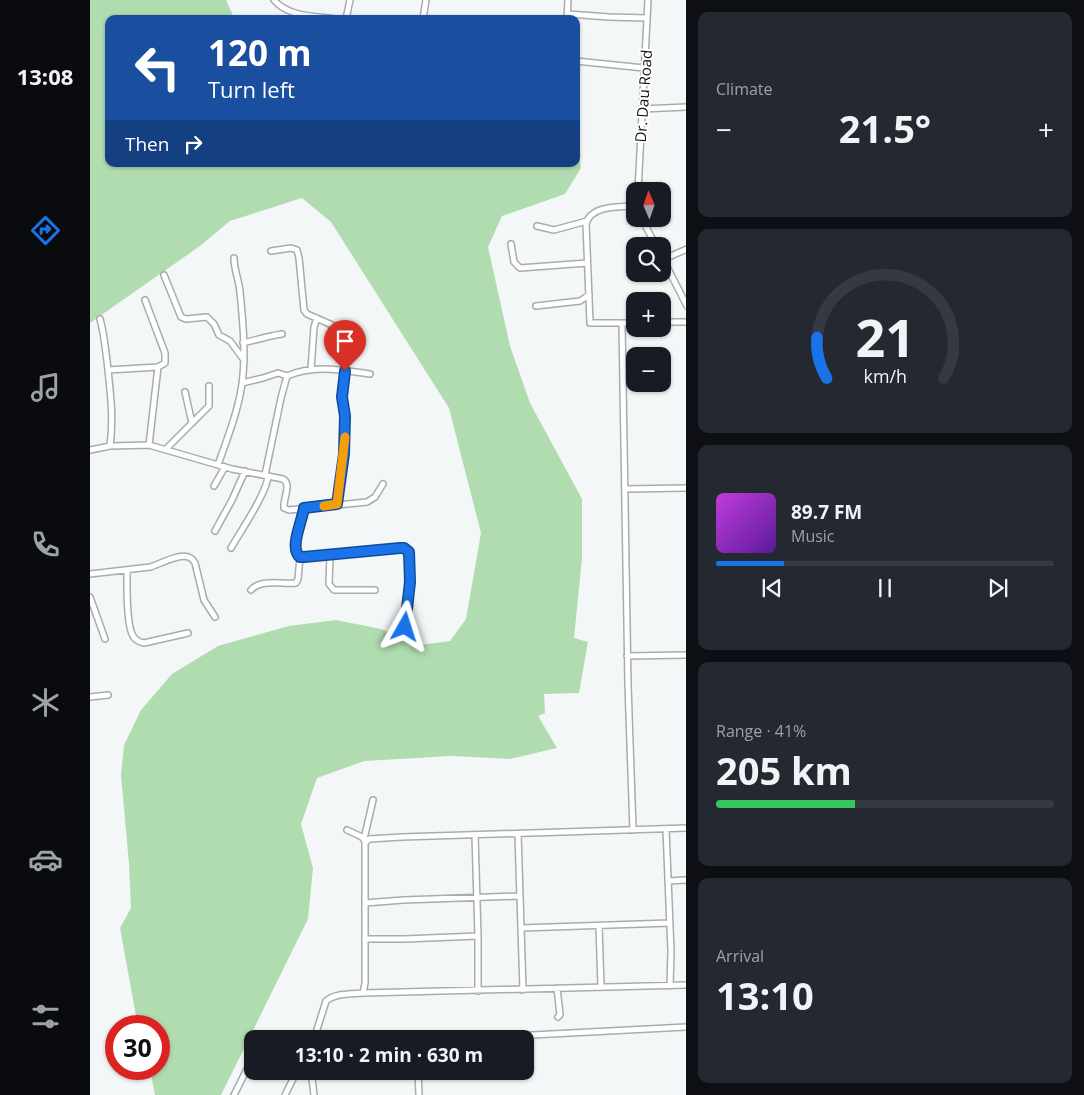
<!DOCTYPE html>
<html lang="en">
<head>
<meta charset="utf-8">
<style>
  body { margin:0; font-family:"Open Sans",sans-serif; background:#242831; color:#f1f3f6; height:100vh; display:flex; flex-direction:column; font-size:19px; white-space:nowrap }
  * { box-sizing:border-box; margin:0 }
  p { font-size:16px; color:#9ea1a6 }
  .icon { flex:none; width:28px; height:28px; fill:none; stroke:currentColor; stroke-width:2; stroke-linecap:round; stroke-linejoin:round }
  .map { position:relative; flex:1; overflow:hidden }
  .panel { display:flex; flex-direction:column; gap:12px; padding:12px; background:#0d0f14; width:398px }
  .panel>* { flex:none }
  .guide { position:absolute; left:15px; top:15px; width:475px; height:152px; border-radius:10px; box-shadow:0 1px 4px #0004; background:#1a4fa0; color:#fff; overflow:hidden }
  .needle { width:32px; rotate:358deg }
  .fabs { position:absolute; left:536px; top:182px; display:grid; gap:10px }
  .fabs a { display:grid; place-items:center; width:45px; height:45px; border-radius:10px; background:#171b24; box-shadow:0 1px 4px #0004; font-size:25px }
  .speed { position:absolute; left:15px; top:1015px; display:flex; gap:10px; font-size:25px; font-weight:700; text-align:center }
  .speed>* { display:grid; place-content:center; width:65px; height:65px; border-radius:50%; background:#171b24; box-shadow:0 1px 4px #0004; line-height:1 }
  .speed .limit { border:8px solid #d22; background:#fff; color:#111 }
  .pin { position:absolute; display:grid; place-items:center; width:42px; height:42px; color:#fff; margin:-51px -21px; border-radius:50% 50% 50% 0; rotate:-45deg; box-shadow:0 0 5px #0007 }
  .pin .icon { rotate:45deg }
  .me { position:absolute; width:55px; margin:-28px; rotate:6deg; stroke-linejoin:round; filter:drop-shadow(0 0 4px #0008) }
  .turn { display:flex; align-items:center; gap:18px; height:105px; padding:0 20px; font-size:22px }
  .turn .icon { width:65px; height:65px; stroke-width:2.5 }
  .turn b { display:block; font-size:35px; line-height:42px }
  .then { display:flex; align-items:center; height:48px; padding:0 20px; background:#0003; gap:10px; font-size:19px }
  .big { font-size:38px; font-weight:700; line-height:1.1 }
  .panel .widget { flex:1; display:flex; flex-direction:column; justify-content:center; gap:8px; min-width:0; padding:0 18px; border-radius:10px; background:#242831 }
  .panel .dial { align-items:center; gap:0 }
  .dial svg { height:130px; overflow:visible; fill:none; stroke:#363941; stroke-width:7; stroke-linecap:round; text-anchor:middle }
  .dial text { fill:#f1f3f6; stroke:none }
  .song { display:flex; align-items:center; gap:15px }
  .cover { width:60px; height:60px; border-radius:8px; background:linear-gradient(135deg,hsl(290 70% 55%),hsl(270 70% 35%)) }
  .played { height:5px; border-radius:2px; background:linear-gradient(90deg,#1a73e8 20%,#363941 20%) }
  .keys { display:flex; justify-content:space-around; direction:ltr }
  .heat { display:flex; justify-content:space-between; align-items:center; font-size:28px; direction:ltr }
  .charge { height:8px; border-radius:4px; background:linear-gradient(90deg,#34c759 41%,#363941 0) }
  .trip { position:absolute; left:154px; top:1030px; width:290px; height:50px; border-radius:10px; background:#171b24; box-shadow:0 1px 4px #0004; font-weight:700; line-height:50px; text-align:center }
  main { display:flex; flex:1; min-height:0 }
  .tab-bar { display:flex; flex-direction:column; width:90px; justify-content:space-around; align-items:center; background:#090b0e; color:#9ea1a6 }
  .tab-bar .icon { width:35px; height:35px }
  .tab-bar .current { color:#1a73e8 }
  .tab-bar b { font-size:22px; color:#f1f3f6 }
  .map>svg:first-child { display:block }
  .green { fill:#b0dcaf }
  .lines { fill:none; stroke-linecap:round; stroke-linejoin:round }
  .street-casing { stroke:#a9acad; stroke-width:8 }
  .street { stroke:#fff; stroke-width:5 }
  .route-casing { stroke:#114b97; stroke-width:12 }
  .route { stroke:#1a73e8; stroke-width:9 }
  .slow { stroke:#f59e0b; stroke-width:9 }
  .labels { text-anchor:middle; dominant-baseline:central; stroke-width:4; stroke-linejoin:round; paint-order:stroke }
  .street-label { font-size:15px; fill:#0f1010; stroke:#fff }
</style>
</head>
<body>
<main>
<nav class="tab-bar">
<b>13:08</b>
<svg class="icon current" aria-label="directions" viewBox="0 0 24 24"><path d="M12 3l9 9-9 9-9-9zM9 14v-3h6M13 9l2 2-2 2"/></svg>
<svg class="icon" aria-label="music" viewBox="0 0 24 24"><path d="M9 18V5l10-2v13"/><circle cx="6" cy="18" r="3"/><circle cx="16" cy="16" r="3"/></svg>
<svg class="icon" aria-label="phone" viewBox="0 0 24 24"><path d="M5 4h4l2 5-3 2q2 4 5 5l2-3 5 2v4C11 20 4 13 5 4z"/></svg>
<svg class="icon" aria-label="climate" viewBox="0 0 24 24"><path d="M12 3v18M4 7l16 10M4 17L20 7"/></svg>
<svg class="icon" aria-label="car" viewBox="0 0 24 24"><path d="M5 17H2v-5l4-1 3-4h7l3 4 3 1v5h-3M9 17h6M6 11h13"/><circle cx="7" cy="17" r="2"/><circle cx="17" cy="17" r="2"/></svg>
<svg class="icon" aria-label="filters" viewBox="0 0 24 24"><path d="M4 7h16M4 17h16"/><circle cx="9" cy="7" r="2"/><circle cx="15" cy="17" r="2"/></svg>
</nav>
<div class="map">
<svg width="597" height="1095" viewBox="0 0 597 1095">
  <rect width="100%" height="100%" fill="#f4f7f8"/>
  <path class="green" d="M 0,0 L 136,0 L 144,18 L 147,19 L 19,19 L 19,164 L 486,164 L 486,140 L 491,168 L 475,194 L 412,216 L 398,247 L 420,346 L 440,403 L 492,499 L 492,558 L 484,638 L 498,642 L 489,693 L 454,694 L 455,713 L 448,716 L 467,748 L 420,759 L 361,756 L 274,761 L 227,778 L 211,824 L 223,868 L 218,919 L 131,1095 L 65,1095 L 60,1069 L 69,1069 L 69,1026 L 49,1026 L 46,1016 L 30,928 L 41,908 L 39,864 L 31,775 L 34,745 L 51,710 L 82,674 L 128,646 L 199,626 L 246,620 L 291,629 L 330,645 L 360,641 L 376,619 L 391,533 L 359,408 L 241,222 L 212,198 L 140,221 L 110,246 L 0,323 Z"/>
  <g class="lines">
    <defs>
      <path id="street" d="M 184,0 C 198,17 225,16 246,19
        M 478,14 L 519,17 L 557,18
        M 256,19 L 260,0
        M 333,19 L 336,0
        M 477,19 L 478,0
        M 486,61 L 554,68
        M 552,109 L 597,107
        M 548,191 L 558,0
        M 545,206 C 530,207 501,205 496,224 L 500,323 L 545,323
        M 552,219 L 566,246
        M 447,226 L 464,230 L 497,221
        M 421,244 L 424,262 L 430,268 L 497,263
        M 181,251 L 201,248 L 207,250 L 209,258 L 214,310 L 217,314 L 265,335
        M 572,257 L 597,306
        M 574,259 L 597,249
        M 74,275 L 91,317 L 96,319 L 117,317 L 124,324 L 129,335 L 140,341 L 154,360
        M 446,306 L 490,301 L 499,295
        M 10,319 C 14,333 15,346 17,361 C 20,390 24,416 20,446
        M 572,322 L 597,322
        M 532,323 L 538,685 L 543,830
        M 153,343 C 166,340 178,336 192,334
        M 221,369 L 224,327 L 227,318
        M 18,370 L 68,367 L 75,363 L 75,353 L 55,300
        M 152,383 L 173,378 L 188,373 L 197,376
        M 95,392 L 102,423
        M 59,445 L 68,367
        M 76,449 L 119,406 L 119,386
        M 0,450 L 20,446 L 59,445 L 142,469 L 193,479 C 202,484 193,498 194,508 L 199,510 L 277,502 L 285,497 L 293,484
        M 128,465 C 137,439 148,412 152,384 C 156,354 153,322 150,292 C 149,280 144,270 144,258
        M 175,475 L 191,398 L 197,376 C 224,364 252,370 280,374
        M 124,486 L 135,467
        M 535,489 L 597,488
        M 247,504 L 254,445 L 255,416 L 252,397 L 255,371
        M 214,508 C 213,514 213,520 211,525 C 208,536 199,548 210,557 L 310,548 L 314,548 L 319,553 L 320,582 L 315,627
        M 125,531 L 142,500 L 155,471
        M 141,548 C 150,532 177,493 178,476
        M 240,555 L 239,584 L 244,590 L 285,590
        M 37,571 C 37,586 36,620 42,634 C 44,639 49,642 54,643 L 98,633
        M 0,574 L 60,567 C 72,564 97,547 105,563 L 114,600 L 125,617
        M 161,590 C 171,578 193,585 206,583 L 208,579 L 210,557
        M 0,597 L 15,639
        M 537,656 L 597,655
        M 0,697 L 18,695
        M 576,829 L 581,951 L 580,986
        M 257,830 L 272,837 L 275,841
        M 428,834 L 433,990
        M 385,835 L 388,936 L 388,991
        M 274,839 L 283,800
        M 578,881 L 597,880
        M 275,903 L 313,900 L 429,896
        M 509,926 L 511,987
        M 431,928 L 580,923
        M 275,939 L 314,939 L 388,936
        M 467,988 L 470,1015 L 468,1017
        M 273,993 L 275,983 L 275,843 L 279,839 L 312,837 L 597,828
        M 224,1039 L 236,1001 C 245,993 261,994 273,993 L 597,985
        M 366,1039 L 597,1027
        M 221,1071 L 224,1095
        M 328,1071 L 329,1095
        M 144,1095 L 158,1067 L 162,1063
        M 195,1095 L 207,1071"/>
    </defs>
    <use href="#street" class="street-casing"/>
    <use href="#street" class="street"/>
  </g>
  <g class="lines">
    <defs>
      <path id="route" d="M 255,371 L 252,397 L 255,416 L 254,454 L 247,504 L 214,508 C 212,522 199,548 210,557 L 214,557 L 310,548 L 314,548 L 319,552 L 320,582 L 315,627"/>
    </defs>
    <use href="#route" class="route-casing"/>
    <use href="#route" class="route"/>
    <path class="slow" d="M 234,506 L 247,504 L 255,437"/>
  </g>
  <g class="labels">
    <g class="street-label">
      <text transform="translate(553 96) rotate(-86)">Dr. Dau Road</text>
    </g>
  </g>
</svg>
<div class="fabs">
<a><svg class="needle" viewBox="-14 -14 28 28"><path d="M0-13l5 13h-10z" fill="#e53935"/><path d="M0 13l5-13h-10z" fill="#9ea1a6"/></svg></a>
<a><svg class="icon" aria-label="search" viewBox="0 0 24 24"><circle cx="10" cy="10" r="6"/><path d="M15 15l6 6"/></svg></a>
<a>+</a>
<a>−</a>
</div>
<div class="speed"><div class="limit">30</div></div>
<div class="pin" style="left:255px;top:371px;background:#d93025"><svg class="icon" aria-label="arrive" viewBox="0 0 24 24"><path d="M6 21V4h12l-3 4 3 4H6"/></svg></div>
<svg class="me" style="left:315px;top:627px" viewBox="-20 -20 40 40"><path d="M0-17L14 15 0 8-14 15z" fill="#1a73e8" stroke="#fff" stroke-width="4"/></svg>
<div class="trip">13:10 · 2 min · 630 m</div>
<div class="guide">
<div class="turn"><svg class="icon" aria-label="left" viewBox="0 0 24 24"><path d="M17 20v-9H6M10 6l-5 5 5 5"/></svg><div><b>120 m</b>Turn left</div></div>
<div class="then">Then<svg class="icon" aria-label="right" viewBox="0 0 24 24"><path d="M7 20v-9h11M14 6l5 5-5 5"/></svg></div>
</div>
</div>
<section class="panel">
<div class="widget"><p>Climate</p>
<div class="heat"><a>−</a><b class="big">21.5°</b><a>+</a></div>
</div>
<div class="widget dial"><svg viewBox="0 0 100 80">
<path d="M14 69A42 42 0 1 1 86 69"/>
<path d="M14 69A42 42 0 0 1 8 44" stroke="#1a73e8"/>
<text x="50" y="56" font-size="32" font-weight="700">21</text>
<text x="50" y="72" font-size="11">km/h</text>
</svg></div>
<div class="widget">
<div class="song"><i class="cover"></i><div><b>89.7 FM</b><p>Music</p></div></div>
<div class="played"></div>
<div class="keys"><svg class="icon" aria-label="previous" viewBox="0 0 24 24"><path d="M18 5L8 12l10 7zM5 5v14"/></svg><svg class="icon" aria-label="pause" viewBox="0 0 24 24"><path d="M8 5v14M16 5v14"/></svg><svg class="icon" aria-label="next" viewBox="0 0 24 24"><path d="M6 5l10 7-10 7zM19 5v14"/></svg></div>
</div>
<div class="widget"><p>Range · 41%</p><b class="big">205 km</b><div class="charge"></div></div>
<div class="widget"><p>Arrival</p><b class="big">13:10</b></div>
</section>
</main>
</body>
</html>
